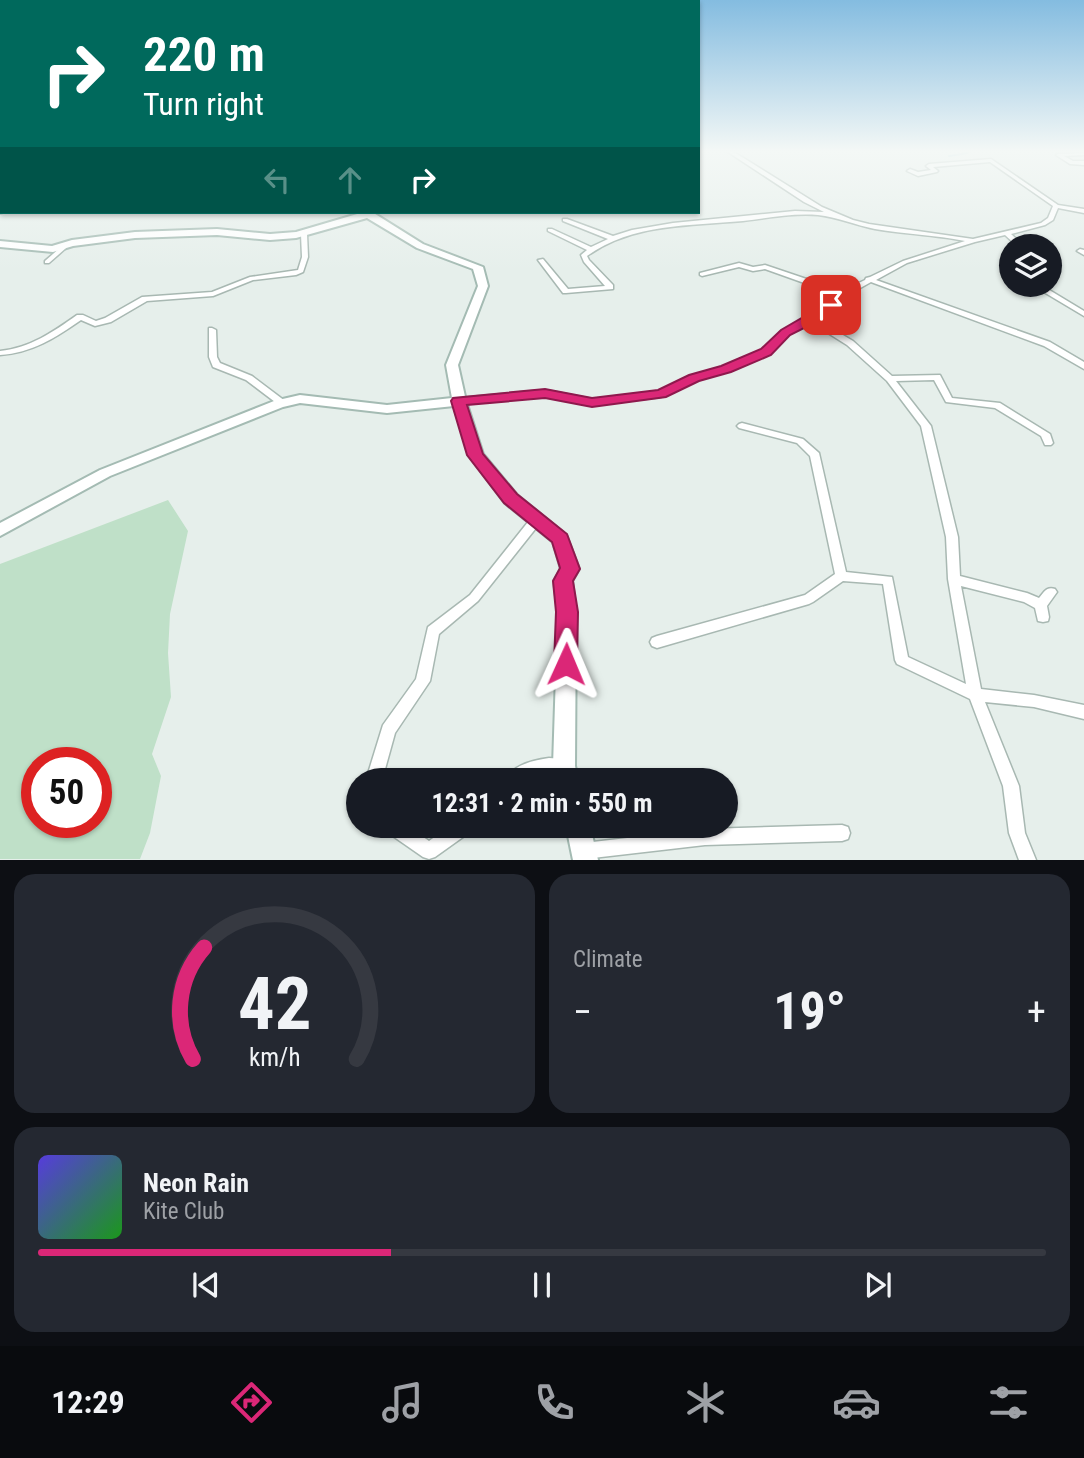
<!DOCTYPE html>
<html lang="en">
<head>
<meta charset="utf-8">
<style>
  body { margin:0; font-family:"Roboto Condensed",sans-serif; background:#242831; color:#f1f3f6; height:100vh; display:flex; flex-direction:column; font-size:26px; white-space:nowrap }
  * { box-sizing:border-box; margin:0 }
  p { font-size:23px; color:#9ea1a6 }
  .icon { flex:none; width:38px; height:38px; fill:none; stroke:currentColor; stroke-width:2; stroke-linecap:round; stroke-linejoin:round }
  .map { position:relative; height:860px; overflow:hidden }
  .side { display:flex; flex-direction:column; gap:14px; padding:14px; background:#0d0f14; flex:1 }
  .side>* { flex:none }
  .banner { position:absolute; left:0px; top:0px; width:700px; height:214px; box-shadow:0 2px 5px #0004; background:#00695c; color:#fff; overflow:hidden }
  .buttons { position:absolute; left:999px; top:234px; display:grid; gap:14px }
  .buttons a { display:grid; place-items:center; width:63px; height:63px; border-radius:50%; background:#171b24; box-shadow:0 2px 5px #0004; font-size:35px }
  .speed { position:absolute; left:21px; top:747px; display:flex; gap:14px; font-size:35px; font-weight:700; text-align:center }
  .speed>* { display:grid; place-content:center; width:91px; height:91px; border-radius:50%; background:#171b24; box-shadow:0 2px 5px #0004; line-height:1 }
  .speed .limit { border:10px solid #d22; background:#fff; color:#111 }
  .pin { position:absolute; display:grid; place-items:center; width:60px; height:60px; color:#fff; margin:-30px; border-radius:14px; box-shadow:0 4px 10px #0006 }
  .me { position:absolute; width:77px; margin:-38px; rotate:1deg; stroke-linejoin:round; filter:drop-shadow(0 0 5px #0008) }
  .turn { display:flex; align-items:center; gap:24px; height:147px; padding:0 28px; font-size:32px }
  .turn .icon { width:91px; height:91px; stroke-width:2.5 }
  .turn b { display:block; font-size:49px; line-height:60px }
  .lanes { display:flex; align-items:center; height:66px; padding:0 28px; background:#0003; justify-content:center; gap:35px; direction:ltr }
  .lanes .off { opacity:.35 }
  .big { font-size:52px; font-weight:700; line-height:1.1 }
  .side .widget { flex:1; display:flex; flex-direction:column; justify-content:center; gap:10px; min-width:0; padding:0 24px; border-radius:21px; background:#242831 }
  .side .dial { align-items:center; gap:0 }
  .dial svg { height:182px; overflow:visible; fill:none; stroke:#363941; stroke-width:7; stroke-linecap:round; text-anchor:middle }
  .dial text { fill:#f1f3f6; stroke:none }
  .song { display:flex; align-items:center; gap:21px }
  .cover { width:84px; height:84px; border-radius:10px; background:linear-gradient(135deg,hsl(250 70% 55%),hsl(120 70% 35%)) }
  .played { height:7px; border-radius:4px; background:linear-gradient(90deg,#db2777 35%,#363941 35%) }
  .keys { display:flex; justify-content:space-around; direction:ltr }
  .heat { display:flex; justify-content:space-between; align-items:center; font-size:38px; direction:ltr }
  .side .tiles { flex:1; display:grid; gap:14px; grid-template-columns:1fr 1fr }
  .widget:last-child { grid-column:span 2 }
  .trip { position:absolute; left:346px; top:768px; width:392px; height:70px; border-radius:35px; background:#171b24; box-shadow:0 2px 5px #0004; font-weight:700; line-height:70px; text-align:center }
  .tabs { display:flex; height:112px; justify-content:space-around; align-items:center; background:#090b0e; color:#9ea1a6 }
  .tabs .icon { width:49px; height:49px }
  .tabs .current { color:#db2777 }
  .tabs b { font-size:32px; color:#f1f3f6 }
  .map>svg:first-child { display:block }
  .green { fill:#bfe0c8; fill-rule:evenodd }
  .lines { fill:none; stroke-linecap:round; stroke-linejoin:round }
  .stream { stroke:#8ec9d4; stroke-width:2 }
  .street-casing { stroke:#a8b8b2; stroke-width:3 }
  .secondary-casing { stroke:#a4bbb3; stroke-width:4 }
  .street { fill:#fff; fill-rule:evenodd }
  .secondary { fill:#fff; fill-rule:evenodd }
  .route { fill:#db2777; stroke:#8e194d; stroke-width:2 }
</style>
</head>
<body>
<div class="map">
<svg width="1084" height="860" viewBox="0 0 1084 860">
  <rect width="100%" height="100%" fill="#e6efeb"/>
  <path class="green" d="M 168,500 L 188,531 L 170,614 L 168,653 L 171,697 L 152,754 L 161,776 L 150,833 L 140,859 L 0,859 L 0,564 ZM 37,763 L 96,763 L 96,822 L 37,822 Z"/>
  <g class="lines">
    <path class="stream" d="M 949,156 L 968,153 L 958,150"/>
    <defs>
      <path id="street" d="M 725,150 L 730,150 L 742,157 L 822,207 L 853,220 L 869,224 L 973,239 L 1041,223 L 1048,218 L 1053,206 L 990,162 L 933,167 L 938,171 L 937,172 L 918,176 L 907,171 L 910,169 L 918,172 L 931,170 L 926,166 L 929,164 L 991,159 L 1058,205 L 1084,209 L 1084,213 L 1058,208 L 1053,220 L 1045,225 L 1011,234 L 1025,247 L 1018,247 L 1005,235 L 975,242 L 907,263 L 876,280 L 1050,342 L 1084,362 L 1084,369 L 1044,346 L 871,282 L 846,296 L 822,316 L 826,325 L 853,341 L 892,376 L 940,375 L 952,398 L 1000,403 L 1050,434 L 1053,443 L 1051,445 L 1045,445 L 1041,436 L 995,408 L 946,402 L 934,380 L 896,381 L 931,426 L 958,537 L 960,576 L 1027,593 L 1039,598 C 1044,592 1047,586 1055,589 L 1057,592 L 1047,606 L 1049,617 L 1048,621 L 1043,622 L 1038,621 L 1035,608 L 1024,602 L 961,586 L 981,689 L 1034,695 L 1084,705 L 1084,719 L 1034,707 L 985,702 L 1019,786 L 1025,833 L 1036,860 L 1019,860 L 1009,833 L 1003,786 L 970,699 L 897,664 L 895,660 L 883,584 L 843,581 L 813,602 L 809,604 L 657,648 L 652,646 L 650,642 L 652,638 L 657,636 L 805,595 L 835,574 L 810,456 L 797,443 L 739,428 L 737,426 L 739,424 L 742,423 L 803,439 L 819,453 L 846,572 L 892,577 L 908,657 L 966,684 L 948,579 L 946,537 L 921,426 L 887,381 L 847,345 L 820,328 L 816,320 L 788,335 L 769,354 L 729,371 L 697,380 L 661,397 L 592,405 L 545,396 L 459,404 L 454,401 L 459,398 L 545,390 L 592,399 L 659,392 L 691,376 L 723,367 L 763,350 L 782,331 L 815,314 L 838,295 L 765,269 L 753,271 L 739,267 L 702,276 L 700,275 L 700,273 L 739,263 L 753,267 L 765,265 L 842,291 L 865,280 L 866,278 L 870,277 L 903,261 L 965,241 C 935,235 905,234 875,229 C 855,225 837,217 818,215 C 792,213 768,218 743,221 C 690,226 633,223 587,256 L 589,260 L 613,285 L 613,289 L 566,293 L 563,293 L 538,260 L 543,259 L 568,289 L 605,286 L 584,262 L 581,255 L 587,250 L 548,231 L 548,229 L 552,229 L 591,247 L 608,239 L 563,221 L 563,219 L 567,219 L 613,236 L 632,230 L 673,223 L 795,211 L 824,212 L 804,202 Z
        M 1084,153 L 1084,155 L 1064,156 L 1073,161 L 1084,161 L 1084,165 L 1070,164 L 1056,155 L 1058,154 Z
        M 0,167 L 2,167 L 2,171 L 0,171 Z
        M 304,232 L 307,234 L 308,257 L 303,272 L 296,275 L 253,280 L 213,296 L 147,301 L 111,322 L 95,326 L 81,320 C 55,338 32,353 0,355 L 0,351 C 30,348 53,332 77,315 L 83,315 L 96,321 L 105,318 L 142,297 L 212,292 L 250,277 L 298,270 L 302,257 L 301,234 Z
        M 61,247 L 66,248 L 49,263 L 45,263 L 45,261 Z
        M 1080,249 L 1084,250 L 1084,255 L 1077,251 Z
        M 1032,285 L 1041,285 L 1084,311 L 1084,316 Z
        M 209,328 L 212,328 L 216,330 L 217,357 L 220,363 L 252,376 L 285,401 L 287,403 L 285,405 L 279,405 L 246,380 L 213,367 L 209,357 Z
        M 536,516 L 540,517 L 542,520 L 540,523 L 478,601 L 439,634 L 430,681 L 395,733 L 382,780 L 366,780 L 383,725 L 416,679 L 428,627 L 470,595 L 532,517 Z
        M 549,758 L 563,759 L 568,761 L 571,766 L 568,771 L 563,773 L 537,775 L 526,780 L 506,780 C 512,765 534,760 549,758 Z
        M 842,825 L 848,827 L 850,833 L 848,839 L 842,841 L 705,845 L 584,859 L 578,857 L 576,851 L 578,845 L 584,843 L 705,829 Z
        M 385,826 L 407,826 L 429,841 L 450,826 L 472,826 L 470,832 L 435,857 L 429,859 L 423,857 L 387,832 Z"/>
      <path id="secondary" d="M 0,207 L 2,207 L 3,212 L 0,213 Z
        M 364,212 L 372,212 L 423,244 L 483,267 L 488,286 L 458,365 L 466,401 L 483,454 L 517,495 L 566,535 L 579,569 L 572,581 L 576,612 L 575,766 L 578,780 L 556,780 L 553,766 L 558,612 L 554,581 L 561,569 L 553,542 L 505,503 L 469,455 L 454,406 L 387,413 L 300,403 L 283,407 L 110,476 L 0,536 L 0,523 L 100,470 L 274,401 L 300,395 L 387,405 L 452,398 L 446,365 L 478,286 L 473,269 L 417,248 L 367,218 L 296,238 L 270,240 L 217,235 L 135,238 L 73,246 L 53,252 L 0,247 L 0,241 L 52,246 L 72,240 L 135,232 L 217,229 L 270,234 L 296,232 Z
        M 566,826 L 590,826 L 598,860 L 573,860 Z"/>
    </defs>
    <use href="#street" class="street-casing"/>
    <use href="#secondary" class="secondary-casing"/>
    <use href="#street" class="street"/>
    <use href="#secondary" class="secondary"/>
  </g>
  <linearGradient id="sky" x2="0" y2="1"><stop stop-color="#84bce0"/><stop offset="0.56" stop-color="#f4f8f6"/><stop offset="1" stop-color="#f4f8f6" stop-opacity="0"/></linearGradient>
  <rect width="1084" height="270" fill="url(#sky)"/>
  <path class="route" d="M 831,301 L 837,305 L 822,319 L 790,335 L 771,355 L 731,372 L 699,381 L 666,397 L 592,407 L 545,398 L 467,405 L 483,454 L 517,494 L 567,534 L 580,569 L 573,581 L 578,612 L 577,664 L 574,671 L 566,673 L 558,671 L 554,664 L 556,612 L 553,581 L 560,568 L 552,542 L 504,503 L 467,455 L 451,401 L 453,398 L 545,389 L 592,398 L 658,390 L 689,375 L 721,366 L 761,349 L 781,330 Z"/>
</svg>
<div class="buttons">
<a><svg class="icon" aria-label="layers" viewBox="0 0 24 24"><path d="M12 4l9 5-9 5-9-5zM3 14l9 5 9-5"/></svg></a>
</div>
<div class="speed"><div class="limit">50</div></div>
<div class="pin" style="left:831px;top:305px;background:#d93025"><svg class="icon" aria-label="arrive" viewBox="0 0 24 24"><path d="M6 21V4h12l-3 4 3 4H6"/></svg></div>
<svg class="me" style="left:566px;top:664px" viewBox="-20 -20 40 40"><path d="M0-17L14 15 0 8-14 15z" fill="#db2777" stroke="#fff" stroke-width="4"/></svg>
<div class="trip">12:31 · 2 min · 550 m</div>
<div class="banner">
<div class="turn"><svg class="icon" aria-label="right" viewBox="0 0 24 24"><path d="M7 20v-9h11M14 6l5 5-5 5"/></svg><div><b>220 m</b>Turn right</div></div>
<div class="lanes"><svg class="icon off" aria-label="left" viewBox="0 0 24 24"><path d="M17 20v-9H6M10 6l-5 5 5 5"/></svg><svg class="icon off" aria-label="ahead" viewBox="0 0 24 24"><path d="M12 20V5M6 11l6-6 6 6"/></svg><svg class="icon" aria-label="right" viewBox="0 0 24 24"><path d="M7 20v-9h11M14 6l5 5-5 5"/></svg></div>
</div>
</div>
<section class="side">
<div class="tiles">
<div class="widget dial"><svg viewBox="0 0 100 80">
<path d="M14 69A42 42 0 1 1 86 69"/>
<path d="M14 69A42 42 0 0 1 19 20" stroke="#db2777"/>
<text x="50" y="56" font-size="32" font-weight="700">42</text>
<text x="50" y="72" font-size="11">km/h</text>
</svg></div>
<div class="widget"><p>Climate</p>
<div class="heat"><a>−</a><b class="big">19°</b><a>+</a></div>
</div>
<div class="widget">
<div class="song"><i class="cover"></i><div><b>Neon Rain</b><p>Kite Club</p></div></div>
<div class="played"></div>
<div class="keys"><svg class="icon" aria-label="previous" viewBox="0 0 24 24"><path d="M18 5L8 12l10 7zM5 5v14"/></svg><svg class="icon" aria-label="pause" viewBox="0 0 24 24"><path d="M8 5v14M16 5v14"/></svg><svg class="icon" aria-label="next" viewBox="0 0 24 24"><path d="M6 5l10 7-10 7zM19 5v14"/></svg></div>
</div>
</div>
</section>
<nav class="tabs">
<b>12:29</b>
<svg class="icon current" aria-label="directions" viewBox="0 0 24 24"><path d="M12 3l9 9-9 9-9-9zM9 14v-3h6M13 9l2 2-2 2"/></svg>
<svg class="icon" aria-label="music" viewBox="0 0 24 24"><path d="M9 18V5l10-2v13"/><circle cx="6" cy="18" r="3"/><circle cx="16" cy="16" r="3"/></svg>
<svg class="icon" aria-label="phone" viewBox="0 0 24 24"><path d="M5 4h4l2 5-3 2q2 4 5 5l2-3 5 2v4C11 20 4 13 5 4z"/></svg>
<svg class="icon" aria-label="climate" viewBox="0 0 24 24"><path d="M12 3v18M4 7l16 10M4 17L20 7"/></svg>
<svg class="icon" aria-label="car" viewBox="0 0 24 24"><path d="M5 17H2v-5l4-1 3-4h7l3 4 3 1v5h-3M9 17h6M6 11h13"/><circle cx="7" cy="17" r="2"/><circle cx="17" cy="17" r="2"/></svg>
<svg class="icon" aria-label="filters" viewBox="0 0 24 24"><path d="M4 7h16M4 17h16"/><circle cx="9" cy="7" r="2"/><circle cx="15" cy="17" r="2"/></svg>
</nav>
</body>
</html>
